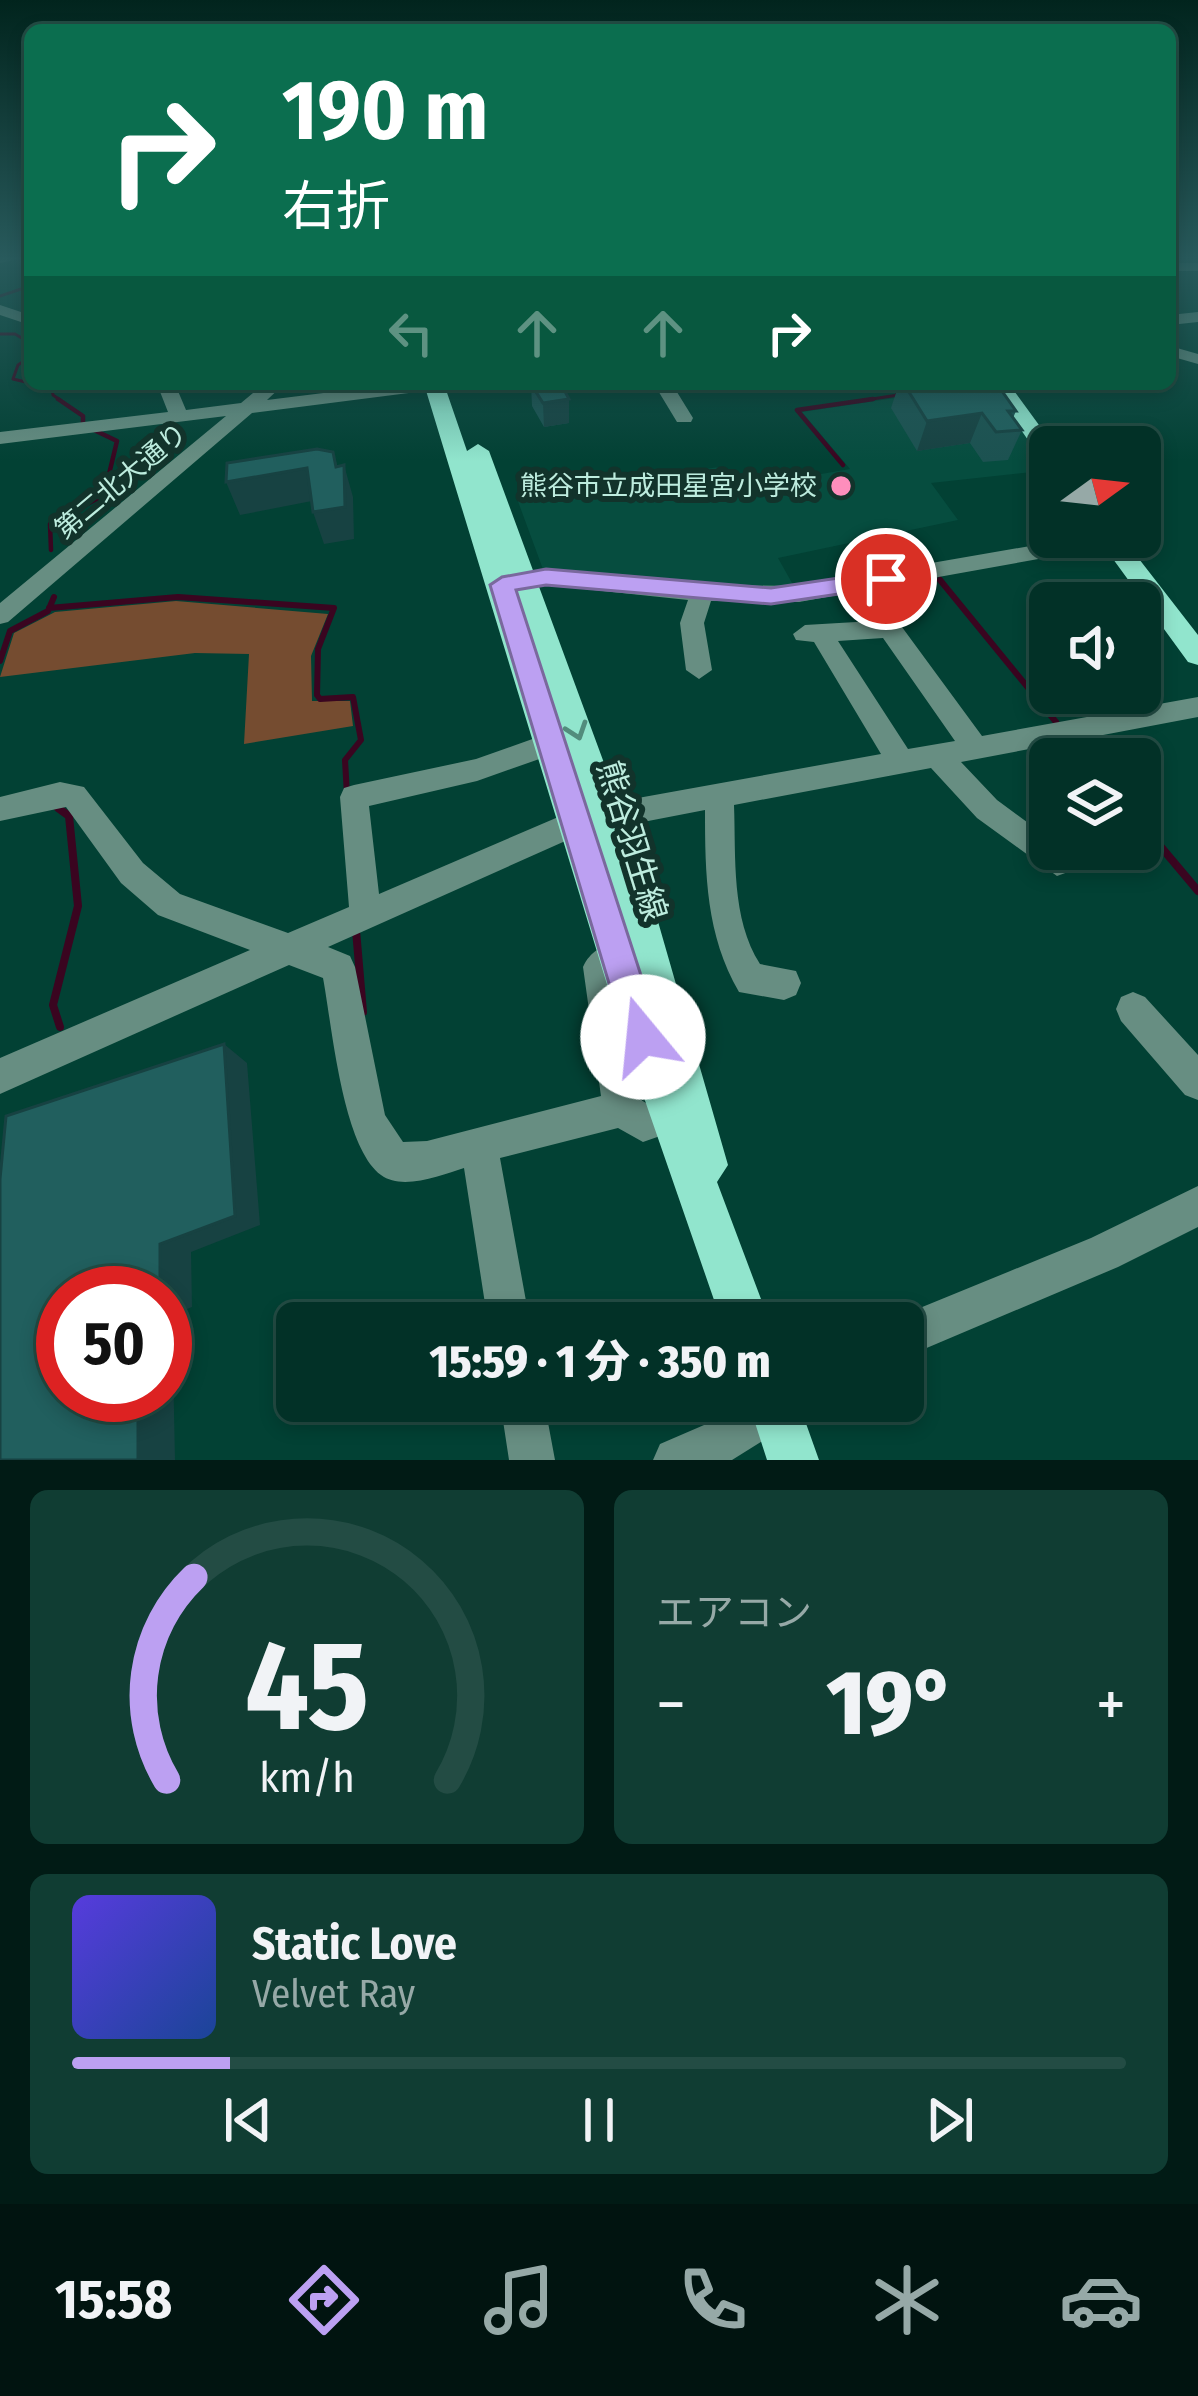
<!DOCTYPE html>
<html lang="ja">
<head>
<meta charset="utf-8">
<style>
  body { margin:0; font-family:"Fira Sans Condensed","Noto Sans JP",sans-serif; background:#103d33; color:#f1f3f6; height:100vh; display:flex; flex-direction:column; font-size:45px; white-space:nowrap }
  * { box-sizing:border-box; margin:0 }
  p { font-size:39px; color:#96a9a7 }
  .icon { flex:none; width:66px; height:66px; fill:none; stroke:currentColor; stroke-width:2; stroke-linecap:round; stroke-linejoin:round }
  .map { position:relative; height:1460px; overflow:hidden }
  .drawer { display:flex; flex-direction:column; gap:30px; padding:30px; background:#011b15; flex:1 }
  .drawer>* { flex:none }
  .guide { position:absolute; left:24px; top:24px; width:1152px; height:366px; border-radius:18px; box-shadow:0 6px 18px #0003,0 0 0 3px #234c44; background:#0b6e4f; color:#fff; overflow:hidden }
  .needle { width:78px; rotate:75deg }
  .fabs { position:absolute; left:1029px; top:426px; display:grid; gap:24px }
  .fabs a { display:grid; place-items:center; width:132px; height:132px; border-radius:18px; background:#023127; box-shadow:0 6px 18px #0003,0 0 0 3px #234c44; font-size:60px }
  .speed { position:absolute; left:36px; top:1266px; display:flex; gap:24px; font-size:60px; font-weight:700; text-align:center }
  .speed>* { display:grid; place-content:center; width:156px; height:156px; border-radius:50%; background:#023127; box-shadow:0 6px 18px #0003,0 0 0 3px #234c44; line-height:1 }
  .speed .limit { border:18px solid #d22; background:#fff; color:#111 }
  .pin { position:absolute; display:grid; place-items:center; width:102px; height:102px; color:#fff; margin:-51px; border:6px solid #fff; border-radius:50%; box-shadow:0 3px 12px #0007 }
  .me { position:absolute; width:132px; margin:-66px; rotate:343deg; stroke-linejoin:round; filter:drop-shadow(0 0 9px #0008) }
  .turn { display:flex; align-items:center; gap:42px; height:252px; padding:0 60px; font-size:54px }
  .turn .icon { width:156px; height:156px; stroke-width:2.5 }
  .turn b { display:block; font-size:84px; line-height:102px }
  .lanes { display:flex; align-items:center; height:114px; padding:0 60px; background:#0003; justify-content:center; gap:60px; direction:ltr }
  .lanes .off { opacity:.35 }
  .big { font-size:90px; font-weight:800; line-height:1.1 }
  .drawer .card { flex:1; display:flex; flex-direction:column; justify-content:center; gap:18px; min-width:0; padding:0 42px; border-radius:18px; background:#103d33 }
  .drawer .dial { align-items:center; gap:0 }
  .dial svg { height:312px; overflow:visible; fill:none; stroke:#234c44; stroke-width:7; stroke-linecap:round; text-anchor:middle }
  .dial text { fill:#f1f3f6; stroke:none }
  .song { display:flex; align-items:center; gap:36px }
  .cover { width:144px; height:144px; border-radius:18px; background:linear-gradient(135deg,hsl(250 70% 55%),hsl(220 70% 35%)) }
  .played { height:12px; border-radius:6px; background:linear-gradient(90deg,#bca0f2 15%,#234c44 15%) }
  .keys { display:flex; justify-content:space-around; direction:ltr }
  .heat { display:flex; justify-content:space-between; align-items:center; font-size:66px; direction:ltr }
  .drawer .tiles { flex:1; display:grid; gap:30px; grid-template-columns:1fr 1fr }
  .card:last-child { grid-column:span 2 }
  .trip { position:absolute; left:276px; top:1302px; width:648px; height:120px; border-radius:18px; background:#023127; box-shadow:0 6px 18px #0003,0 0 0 3px #234c44; font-weight:800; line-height:120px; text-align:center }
  .tabs { display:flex; height:192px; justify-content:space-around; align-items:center; background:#011410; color:#96a9a7 }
  .tabs .icon { width:84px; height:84px }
  .tabs .selected { color:#bca0f2 }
  .tabs b { font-size:54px; color:#f1f3f6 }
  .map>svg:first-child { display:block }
  .built { fill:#064d3f }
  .green { fill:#754c30 }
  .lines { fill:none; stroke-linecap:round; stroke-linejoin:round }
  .stream-far3 { stroke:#3a0520; stroke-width:3 }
  .stream-far2 { stroke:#3a0520; stroke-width:4.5 }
  .stream-far1 { stroke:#3a0520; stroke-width:6 }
  .stream { stroke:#3a0520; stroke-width:8 }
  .minor { fill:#678e82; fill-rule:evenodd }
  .major { fill:#91e5cd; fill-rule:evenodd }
  .wall { fill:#1c5251 }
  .shaded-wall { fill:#174242 }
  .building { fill:#215f5e; stroke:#174242; stroke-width:3 }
  .oneway { stroke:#528c7c }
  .route { fill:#bca0f2; stroke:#7a689d; stroke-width:3 }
  .poi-dot { fill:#fe8ebc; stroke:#12332b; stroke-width:4.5 }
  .labels { text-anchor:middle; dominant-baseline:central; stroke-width:12; stroke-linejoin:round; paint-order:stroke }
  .far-street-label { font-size:27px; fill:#bdecde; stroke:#12332b }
  .far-poi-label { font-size:27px; fill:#bdecde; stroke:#12332b; text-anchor:end }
  .street-label { font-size:33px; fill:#bdecde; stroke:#12332b }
</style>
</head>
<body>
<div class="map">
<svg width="1198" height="1460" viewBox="0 0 1198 1460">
  <rect width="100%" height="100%" fill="#024134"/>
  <path class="built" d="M 895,384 L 989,384 L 1050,470 L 931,483 L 958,520 L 778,558 L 796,590 L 544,572 L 516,496 L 719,467 L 734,489 L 850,469 L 802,412 L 902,397 Z"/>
  <path class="green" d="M 176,601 L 328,614 L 311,656 L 312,701 L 350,701 L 353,726 L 244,744 L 249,654 L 195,653 L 0,677 L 14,633 L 55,612 Z"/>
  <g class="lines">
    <path class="stream-far3" d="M 0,296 L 30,286
      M 0,334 L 15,334 L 30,343
      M 30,357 L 18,365 L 13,379 L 30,383
      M 51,384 L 53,395 L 63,402
      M 853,402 L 898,395 L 891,384"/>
    <path class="stream-far2" d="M 58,399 L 83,416 L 83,424
      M 843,465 L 797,410 L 873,399
      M 51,550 L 50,524 L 104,495 L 117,441 L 94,430
      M 917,551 L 931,566
      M 940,579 L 943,583"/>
    <path class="stream-far1" d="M 940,580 L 1056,722
      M 49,608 L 178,597 L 334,608 L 318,649 L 317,695 L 320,699 L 353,697 L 361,740 L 345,760 L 347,795
      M 0,661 L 10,631 L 48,611 L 54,597
      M 1071,742 L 1086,759
      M 55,805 L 62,811"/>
    <path class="stream" d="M 58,808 L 69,816 L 78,906 L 53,1005 L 60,1027
      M 1140,822 L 1198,891
      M 356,930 L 363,1012"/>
    <path class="minor" d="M 0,257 L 27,257 L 0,263 Z
      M 1170,263 L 1198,263 L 1198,271 L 1170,271 Z
      M 0,305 L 30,315 L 30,325 L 0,315 Z
      M 1198,312 L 1198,322 L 1170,325 L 1170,315 Z
      M 1170,346 L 1198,354 L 1198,364 L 1170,356 Z
      M 88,384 L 125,384 C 117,392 96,392 88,384 Z
      M 157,384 L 175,384 L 186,410 L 241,403 L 264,384 L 284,384 L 267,400 L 396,384 L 449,384 L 440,389 L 252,413 L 8,622 L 0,624 L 0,603 L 226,416 L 0,444 L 0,432 L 168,412 Z
      M 654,384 L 672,384 L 693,418 L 691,422 L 677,422 Z
      M 759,384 L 777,384 L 777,385 L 768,390 Z
      M 1082,537 L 1122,539 L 1111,546 L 799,602 L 711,601 L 704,623 L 712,670 L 699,679 L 686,670 L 680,623 L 688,600 L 546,585 L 504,593 L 492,585 L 496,579 L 546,569 L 702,585 L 799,586 Z
      M 890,620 L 899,623 L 982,736 L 1198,697 L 1198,717 L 961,762 L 997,800 L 1050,839 L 1050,849 L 1068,852 L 1072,862 L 1068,872 L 1057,876 L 977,818 L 931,768 L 734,805 C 736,858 731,918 760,964 L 796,971 L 801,983 L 796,995 L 784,1000 L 739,992 C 706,935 705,875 705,810 L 581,834 L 328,947 L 350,956 L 355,967 L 385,1115 L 403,1142 L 427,1141 L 601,1096 L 583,967 C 590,951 603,946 618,940 L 630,945 L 634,956 L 630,967 L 618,975 L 638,1098 L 646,1103 L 670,1096 L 683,1102 L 689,1115 L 683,1128 L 643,1142 L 618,1128 L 500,1158 L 530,1323 L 488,1323 L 464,1168 C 442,1175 402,1191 381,1175 C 342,1146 332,1025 323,978 L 289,965 L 0,1094 L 0,1058 L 250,950 L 158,915 L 121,883 L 66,807 L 0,821 L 0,797 L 60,782 L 84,787 L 143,863 L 180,894 L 288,933 L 349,907 L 340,797 L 344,788 L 354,785 L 476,759 L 552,732 L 562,735 L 566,743 L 562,751 L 477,781 L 369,806 L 379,894 L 577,809 L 881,754 L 814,642 L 796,640 L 793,634 L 805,625 ZM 883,638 L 955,741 L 908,749 L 838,641 Z
      M 1133,992 L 1145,997 L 1198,1055 L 1198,1100 L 1185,1095 L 1121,1021 L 1116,1009 L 1121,997 Z
      M 1198,1186 L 1198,1227 L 1118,1267 L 903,1358 L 903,1323 L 888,1321 L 1091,1238 Z
      M 500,1401 L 544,1401 L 555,1460 L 509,1460 Z
      M 745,1401 L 807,1401 L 801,1417 L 732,1460 L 653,1460 L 660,1444 L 711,1422 Z"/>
    <path class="major" d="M 424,384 L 444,384 L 467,451 L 478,444 L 489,451 L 642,866 L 728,1165 L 717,1182 L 770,1323 L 722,1323 L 623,1037 Z
      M 989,384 L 1009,384 L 1055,447 L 1050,447 L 1050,462 L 1042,460 Z
      M 1097,537 L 1122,537 L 1198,635 L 1198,665 L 1188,662 Z
      M 748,1401 L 798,1401 L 819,1460 L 767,1460 Z"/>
  </g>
  <path class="wall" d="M 531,384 L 569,423 L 544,427 L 532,406 Z
    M 899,384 L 997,384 L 1016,411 L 1013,418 L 1022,430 L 1008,460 L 983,462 L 970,443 L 917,451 L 891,408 Z"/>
  <path class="shaded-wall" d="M 569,399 L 569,423 L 544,427 L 543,403 Z
    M 982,413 L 970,443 L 917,451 L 927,421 Z
    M 333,452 L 343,483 L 344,465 L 353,497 L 354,539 L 324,544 L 313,512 Z
    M 307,468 L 317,500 L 240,515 L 226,482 Z
    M 224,1044 L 247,1063 L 260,1225 L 191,1252 L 192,1307 L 172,1315 L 175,1460 L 138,1460 L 138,1395 L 165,1395 L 165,1293 L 160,1293 L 160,1244 Z"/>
  <path class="building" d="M 531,384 L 561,384 L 569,399 L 543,403 Z
    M 904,384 L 997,384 L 1016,411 L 1008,411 L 1022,430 L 996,432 L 982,413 L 927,421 Z
    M 317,449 L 333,452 L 336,467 L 344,465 L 345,507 L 313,512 L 307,468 L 226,482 L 227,463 Z
    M 224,1044 L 235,1216 L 160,1244 L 160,1293 L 63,1293 L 63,1395 L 138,1395 L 138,1460 L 0,1460 L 0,1179 L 6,1116 Z"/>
  <defs><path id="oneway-chevron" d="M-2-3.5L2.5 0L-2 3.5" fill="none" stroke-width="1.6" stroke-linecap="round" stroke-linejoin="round" transform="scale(3)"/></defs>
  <use class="oneway" href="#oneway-chevron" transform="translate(577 731) rotate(71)"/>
  <linearGradient id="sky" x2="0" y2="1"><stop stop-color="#01241d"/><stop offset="0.56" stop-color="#285a5c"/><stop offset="1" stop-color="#285a5c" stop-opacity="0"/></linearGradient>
  <rect width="1198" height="461" fill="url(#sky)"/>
  <path class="route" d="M 546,569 L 771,588 L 886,571 L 898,579 L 886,587 L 771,604 L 546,585 L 516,590 L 661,1037 L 655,1050 L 643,1055 L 630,1050 L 625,1037 L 490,585 L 502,577 Z"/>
  <circle class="poi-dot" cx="841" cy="486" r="12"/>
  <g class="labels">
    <g class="far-street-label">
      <text transform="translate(121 481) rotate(-40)">第二北大通り</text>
    </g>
    <g class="far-poi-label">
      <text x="817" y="486">熊谷市立成田星宮小学校</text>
    </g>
    <g class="street-label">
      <text transform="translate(632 841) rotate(73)">熊谷羽生線</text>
    </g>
  </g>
</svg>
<div class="fabs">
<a><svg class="needle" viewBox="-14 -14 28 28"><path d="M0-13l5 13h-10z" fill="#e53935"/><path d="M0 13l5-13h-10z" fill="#96a9a7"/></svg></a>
<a><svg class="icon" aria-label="sound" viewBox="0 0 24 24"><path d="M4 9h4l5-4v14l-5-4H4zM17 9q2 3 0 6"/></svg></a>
<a><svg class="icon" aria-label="layers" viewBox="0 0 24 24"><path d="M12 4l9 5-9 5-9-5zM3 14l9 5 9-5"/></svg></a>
</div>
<div class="speed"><div class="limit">50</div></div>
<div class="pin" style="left:886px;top:579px;background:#d93025"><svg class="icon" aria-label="arrive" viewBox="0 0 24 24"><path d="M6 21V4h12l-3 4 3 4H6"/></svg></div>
<svg class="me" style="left:643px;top:1037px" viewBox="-20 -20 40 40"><circle r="19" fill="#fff"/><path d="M0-13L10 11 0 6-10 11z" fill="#bca0f2"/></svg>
<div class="trip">15:59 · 1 分 · 350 m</div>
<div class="guide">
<div class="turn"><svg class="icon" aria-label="right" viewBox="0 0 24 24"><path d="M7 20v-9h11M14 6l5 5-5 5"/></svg><div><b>190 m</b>右折</div></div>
<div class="lanes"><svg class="icon off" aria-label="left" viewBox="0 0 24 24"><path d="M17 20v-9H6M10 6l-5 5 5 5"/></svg><svg class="icon off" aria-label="ahead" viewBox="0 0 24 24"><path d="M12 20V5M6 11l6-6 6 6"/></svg><svg class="icon off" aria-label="ahead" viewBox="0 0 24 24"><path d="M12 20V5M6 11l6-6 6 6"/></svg><svg class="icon" aria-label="right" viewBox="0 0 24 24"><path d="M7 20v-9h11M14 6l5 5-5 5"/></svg></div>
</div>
</div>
<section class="drawer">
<div class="tiles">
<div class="card dial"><svg viewBox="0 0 100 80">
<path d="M14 69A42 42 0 1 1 86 69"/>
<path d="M14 69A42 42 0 0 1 21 17" stroke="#bca0f2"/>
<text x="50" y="56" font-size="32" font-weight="700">45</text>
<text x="50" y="72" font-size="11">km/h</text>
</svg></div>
<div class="card"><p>エアコン</p>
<div class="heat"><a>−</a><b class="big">19°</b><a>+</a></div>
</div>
<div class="card">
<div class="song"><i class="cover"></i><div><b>Static Love</b><p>Velvet Ray</p></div></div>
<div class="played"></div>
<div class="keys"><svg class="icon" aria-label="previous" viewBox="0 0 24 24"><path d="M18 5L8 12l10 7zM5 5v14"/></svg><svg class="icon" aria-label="pause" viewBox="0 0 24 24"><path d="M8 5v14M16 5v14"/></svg><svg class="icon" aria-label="next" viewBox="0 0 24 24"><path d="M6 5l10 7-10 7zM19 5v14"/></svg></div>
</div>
</div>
</section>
<nav class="tabs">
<b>15:58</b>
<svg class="icon selected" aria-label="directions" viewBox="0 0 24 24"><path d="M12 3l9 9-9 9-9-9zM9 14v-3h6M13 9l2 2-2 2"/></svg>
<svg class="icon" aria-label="music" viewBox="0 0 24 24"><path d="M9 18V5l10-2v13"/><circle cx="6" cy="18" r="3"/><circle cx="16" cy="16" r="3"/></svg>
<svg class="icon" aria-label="phone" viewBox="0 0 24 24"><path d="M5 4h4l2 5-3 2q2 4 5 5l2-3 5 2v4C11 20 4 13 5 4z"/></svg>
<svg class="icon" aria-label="climate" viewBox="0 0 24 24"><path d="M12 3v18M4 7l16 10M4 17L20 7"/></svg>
<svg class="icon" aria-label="car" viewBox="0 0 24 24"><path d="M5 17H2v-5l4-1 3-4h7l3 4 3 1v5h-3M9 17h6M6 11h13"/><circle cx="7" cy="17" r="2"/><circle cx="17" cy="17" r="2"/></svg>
</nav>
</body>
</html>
